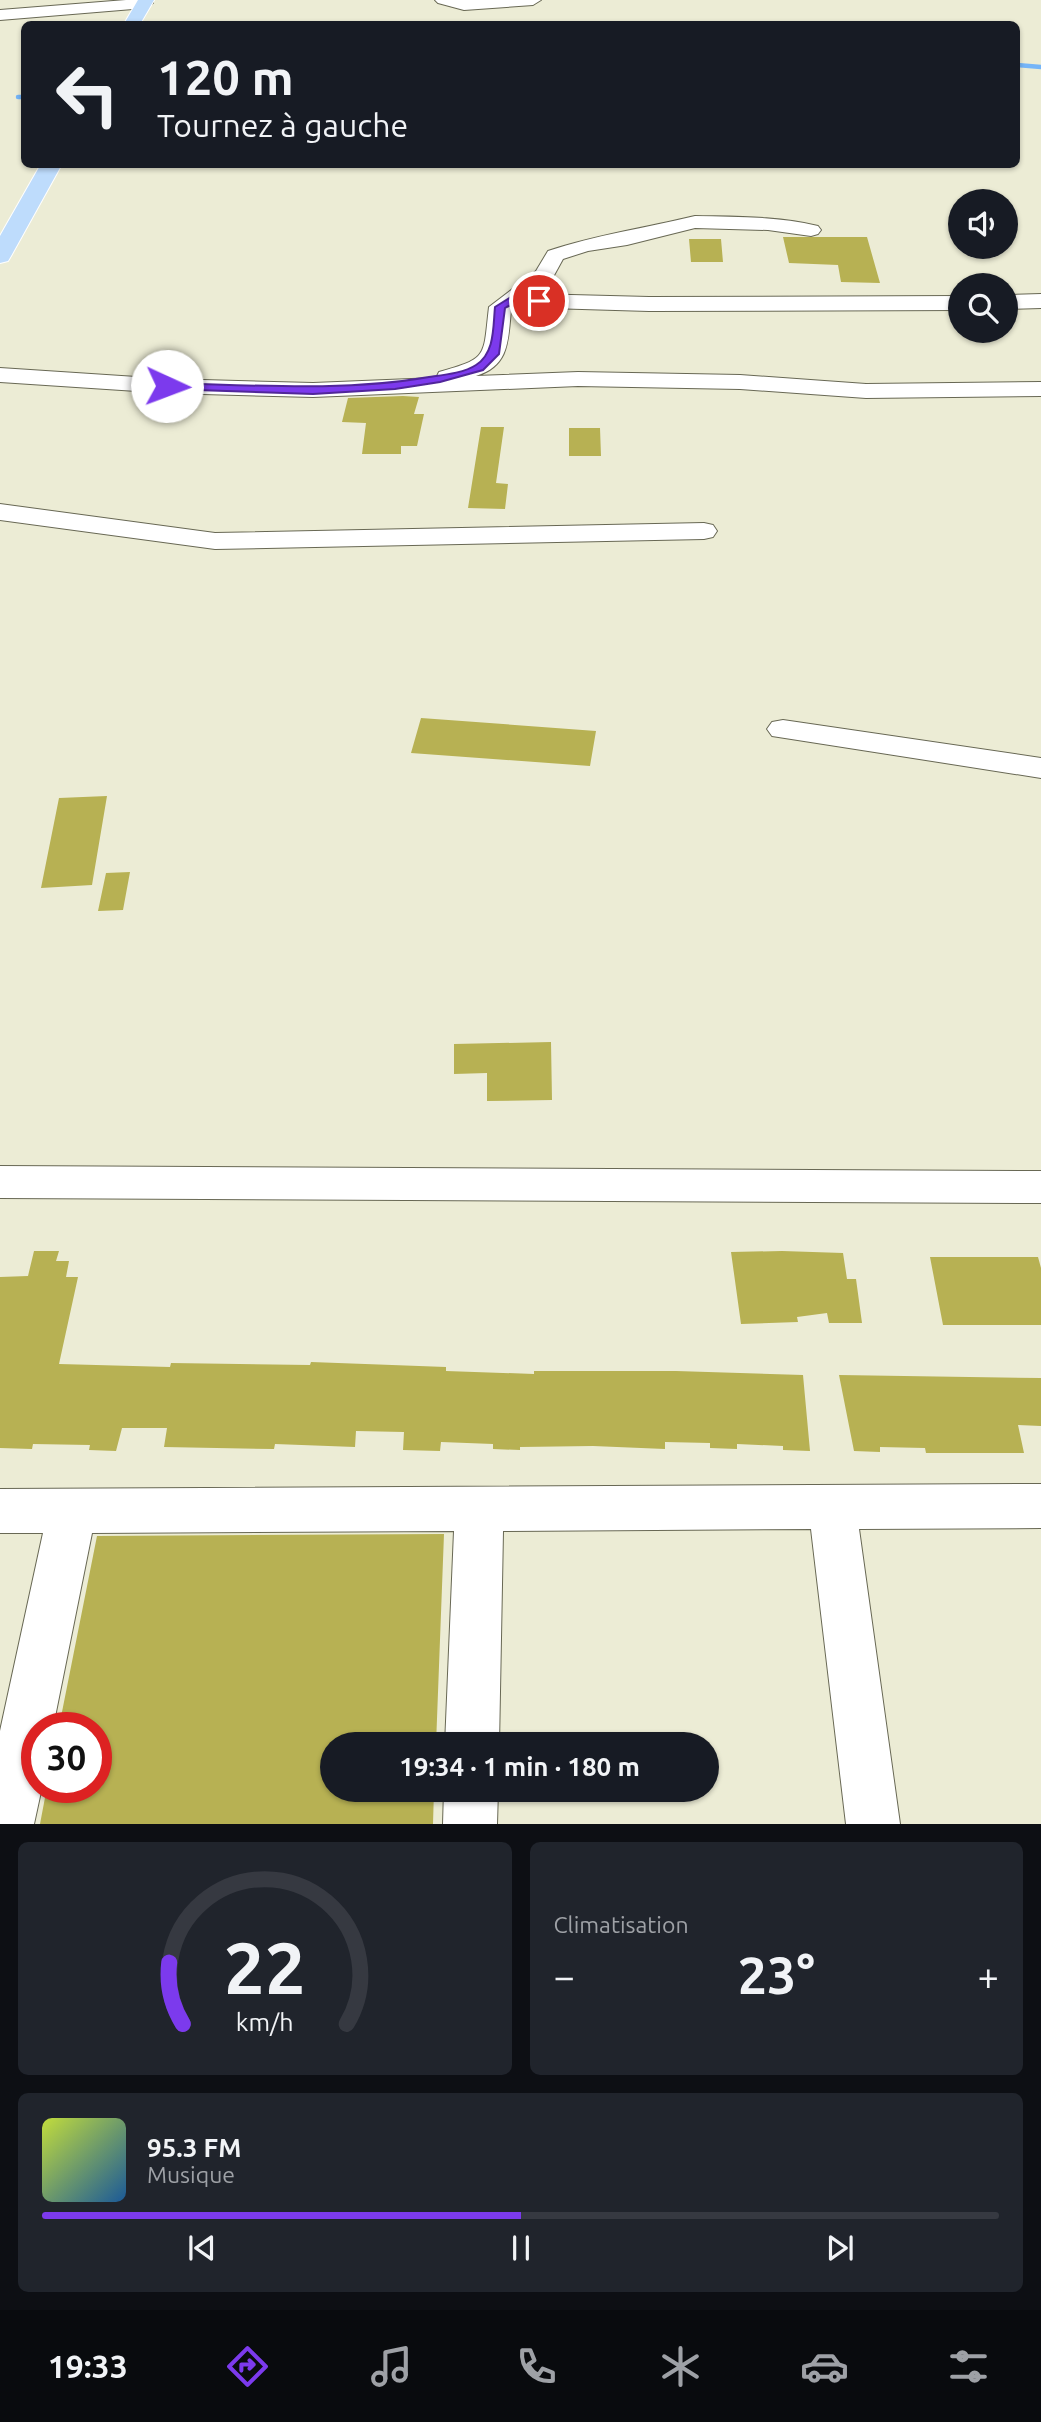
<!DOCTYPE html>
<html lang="fr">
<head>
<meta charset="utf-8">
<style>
  body { margin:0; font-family:Ubuntu,sans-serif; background:#20242c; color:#f1f3f6; height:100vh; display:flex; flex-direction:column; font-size:26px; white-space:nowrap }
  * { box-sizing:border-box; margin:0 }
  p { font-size:23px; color:#9ea1a6 }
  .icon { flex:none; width:38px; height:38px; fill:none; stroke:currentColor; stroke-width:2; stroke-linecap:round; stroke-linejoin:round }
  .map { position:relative; height:1824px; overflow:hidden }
  .sheet { display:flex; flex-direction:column; gap:18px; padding:18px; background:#0d0f14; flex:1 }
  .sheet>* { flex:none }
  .guide { position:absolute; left:21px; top:21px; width:999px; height:147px; border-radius:10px; box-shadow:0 2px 5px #0004; background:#171b24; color:#f1f3f6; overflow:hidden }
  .controls { position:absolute; left:948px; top:189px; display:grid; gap:14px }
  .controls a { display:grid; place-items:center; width:70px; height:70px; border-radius:50%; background:#171b24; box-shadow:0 2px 5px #0004; font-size:35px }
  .speed { position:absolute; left:21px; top:1712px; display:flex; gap:14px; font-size:35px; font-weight:700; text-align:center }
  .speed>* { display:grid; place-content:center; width:91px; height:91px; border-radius:50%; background:#171b24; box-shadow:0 2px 5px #0004; line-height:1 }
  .speed .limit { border:10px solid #d22; background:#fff; color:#111 }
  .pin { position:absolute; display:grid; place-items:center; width:60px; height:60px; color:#fff; margin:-30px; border:4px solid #fff; border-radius:50%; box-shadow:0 2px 7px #0007 }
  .me { position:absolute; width:77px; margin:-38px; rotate:92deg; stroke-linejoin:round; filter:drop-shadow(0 0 5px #0008) }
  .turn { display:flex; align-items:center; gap:24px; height:147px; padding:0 21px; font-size:32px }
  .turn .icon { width:91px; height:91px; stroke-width:2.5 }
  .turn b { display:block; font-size:49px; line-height:60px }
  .big { font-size:52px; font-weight:600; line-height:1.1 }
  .sheet .widget { flex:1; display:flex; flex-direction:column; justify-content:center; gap:10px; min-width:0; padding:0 24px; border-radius:10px; background:#20242c }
  .sheet .dial { align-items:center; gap:0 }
  .dial svg { height:182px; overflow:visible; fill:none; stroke:#363941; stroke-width:7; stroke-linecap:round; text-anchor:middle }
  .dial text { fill:#f1f3f6; stroke:none }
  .song { display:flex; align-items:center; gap:21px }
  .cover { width:84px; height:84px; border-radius:10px; background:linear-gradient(135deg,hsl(70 70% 55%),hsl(210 70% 35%)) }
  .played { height:7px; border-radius:4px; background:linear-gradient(90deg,#7c3aed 50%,#363941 50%) }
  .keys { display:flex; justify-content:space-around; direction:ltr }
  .heat { display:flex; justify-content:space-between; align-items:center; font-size:38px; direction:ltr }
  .sheet .tiles { flex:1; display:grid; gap:18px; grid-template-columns:1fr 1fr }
  .widget:last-child { grid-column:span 2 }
  .trip { position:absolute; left:320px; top:1732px; width:399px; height:70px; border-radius:35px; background:#171b24; box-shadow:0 2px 5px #0004; font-weight:600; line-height:70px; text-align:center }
  .tabs { display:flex; height:112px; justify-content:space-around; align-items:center; background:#090b0e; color:#9ea1a6 }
  .tabs .icon { width:49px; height:49px }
  .tabs .active { color:#7c3aed }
  .tabs b { font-size:32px; color:#f1f3f6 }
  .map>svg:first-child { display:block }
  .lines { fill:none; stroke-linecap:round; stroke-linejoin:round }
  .stream { stroke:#75b5f8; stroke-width:4.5 }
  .building { fill:#b7b153 }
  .minor-casing { stroke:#686854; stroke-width:2 }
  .primary-casing { stroke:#fff; stroke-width:2 }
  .minor { fill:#fff; fill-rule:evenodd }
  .primary { fill:#bedcfc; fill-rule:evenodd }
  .route { fill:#7c3aed; stroke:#51269a; stroke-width:2 }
</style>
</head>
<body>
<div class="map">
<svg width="1041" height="1824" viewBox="0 0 1041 1824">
  <rect width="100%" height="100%" fill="#ececd5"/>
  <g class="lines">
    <path class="stream" d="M 1017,65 L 1041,67
      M 18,97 L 24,97"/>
  </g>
  <path class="building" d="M 783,237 L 867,237 L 880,283 L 841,282 L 838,265 L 789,263 Z
    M 689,239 L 721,239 L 723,262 L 691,262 Z
    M 403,396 L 419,397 L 414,414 L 424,414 L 417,446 L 401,446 L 401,454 L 362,454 L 366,423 L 342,422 L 348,398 Z
    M 481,427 L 504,427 L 496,483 L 508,484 L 505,509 L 468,508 Z
    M 569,428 L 600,428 L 601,456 L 569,456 Z
    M 421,718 L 596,731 L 590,766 L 411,753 Z
    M 107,796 L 92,885 L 41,888 L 59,798 Z
    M 130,872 L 123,910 L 98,911 L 106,873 Z
    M 551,1042 L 552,1100 L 487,1101 L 487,1073 L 454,1074 L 454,1044 Z
    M 34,1251 L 59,1251 L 56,1261 L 69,1261 L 66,1277 L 78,1277 L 59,1364 L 170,1367 L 171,1363 L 310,1365 L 311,1362 L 446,1367 L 446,1371 L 534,1374 L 534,1371 L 676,1371 L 803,1375 L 810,1451 L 783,1450 L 783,1446 L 737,1444 L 737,1449 L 710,1448 L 710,1443 L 665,1442 L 665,1449 L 593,1446 L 520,1447 L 520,1450 L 493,1449 L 493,1444 L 441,1442 L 440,1451 L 403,1450 L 404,1432 L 356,1431 L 355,1447 L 275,1444 L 274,1449 L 164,1447 L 167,1428 L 122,1428 L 116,1451 L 89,1450 L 90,1445 L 33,1444 L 32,1449 L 0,1448 L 0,1277 L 28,1276 Z
    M 782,1251 L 843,1253 L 847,1279 L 856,1279 L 862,1323 L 829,1323 L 827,1313 L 797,1317 L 798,1322 L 741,1324 L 731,1252 Z
    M 930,1257 L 1038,1257 L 1041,1268 L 1041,1325 L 943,1325 Z
    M 839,1375 L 1041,1378 L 1041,1426 L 1018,1425 L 1024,1453 L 926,1453 L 925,1448 L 880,1447 L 880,1452 L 854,1451 Z
    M 444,1534 L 436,1745 L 332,1745 L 332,1790 L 434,1790 L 433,1824 L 40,1824 L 47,1787 L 96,1787 L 96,1727 L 59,1727 L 97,1536 Z"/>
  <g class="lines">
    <defs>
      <path id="minor" d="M 126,0 L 151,0 L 153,3 L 145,8 L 0,20 L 0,10 Z
        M 435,0 L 541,0 L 533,5 L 464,10 L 438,3 Z
        M 695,216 C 736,217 778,216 818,226 L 821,230 L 818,234 L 811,236 L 768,230 L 695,228 L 627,245 L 588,251 L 563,259 L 552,279 L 532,294 L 649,297 L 961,296 L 961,310 L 649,311 L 515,307 L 511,310 C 508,339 510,366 476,376 L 578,372 L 740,375 L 866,384 L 1041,382 L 1041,396 L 866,398 L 740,389 L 578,386 L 313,397 L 167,393 L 0,382 L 0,368 L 167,379 L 313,383 L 436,378 L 439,372 C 489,358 483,357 489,307 L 536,271 L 548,251 C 595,235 646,228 695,216 Z
        M 1041,294 L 1041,308 L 1006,309 L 1006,295 Z
        M 0,504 L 215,533 L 704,523 L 713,525 L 717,531 L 713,537 L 704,539 L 215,549 L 0,520 Z
        M 783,720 L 1041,758 L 1041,778 L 772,736 L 767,729 L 772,722 Z
        M 0,1166 L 1041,1171 L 1041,1203 L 0,1198 Z
        M 1041,1484 L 1041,1528 L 859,1529 L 900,1824 L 846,1824 L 811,1529 L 503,1531 L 499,1745 L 445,1745 L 454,1531 L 92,1533 L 53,1727 L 37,1727 L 37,1787 L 42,1787 L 34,1824 L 0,1824 L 0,1731 L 43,1533 L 0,1533 L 0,1489 Z
        M 444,1790 L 498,1790 L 497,1824 L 443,1824 Z"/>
      <path id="primary" d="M 138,0 L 154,0 L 140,24 L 124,24 Z
        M 41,164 L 62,164 L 11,256 L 8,261 L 0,263 L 0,236 Z"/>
    </defs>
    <use href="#minor" class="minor-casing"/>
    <use href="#primary" class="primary-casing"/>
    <use href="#minor" class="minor"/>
    <use href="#primary" class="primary"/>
  </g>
  <path class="route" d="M 511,297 L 539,298 L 544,301 C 532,308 518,300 505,308 L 499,354 L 483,370 L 440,382 L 395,389 L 313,394 L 167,389 L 162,386 L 167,383 C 254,385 342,392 429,377 C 443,375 464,373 476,365 C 495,353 493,327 495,307 Z"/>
</svg>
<div class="controls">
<a><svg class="icon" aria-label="sound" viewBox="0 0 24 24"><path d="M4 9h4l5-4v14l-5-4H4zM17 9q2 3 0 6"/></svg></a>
<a><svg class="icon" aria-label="search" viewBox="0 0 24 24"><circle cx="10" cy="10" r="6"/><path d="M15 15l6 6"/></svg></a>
</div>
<div class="speed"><div class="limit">30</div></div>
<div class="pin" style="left:539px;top:301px;background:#d93025"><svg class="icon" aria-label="arrive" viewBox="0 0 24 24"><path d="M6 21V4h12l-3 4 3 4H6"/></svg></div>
<svg class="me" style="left:167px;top:386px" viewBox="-20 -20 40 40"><circle r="19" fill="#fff"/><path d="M0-13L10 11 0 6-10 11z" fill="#7c3aed"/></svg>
<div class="trip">19:34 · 1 min · 180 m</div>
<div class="guide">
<div class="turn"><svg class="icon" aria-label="left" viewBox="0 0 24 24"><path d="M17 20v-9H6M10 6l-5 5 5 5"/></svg><div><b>120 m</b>Tournez à gauche</div></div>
</div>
</div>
<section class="sheet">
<div class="tiles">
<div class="widget dial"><svg viewBox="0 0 100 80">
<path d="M14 69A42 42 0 1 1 86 69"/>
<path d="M14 69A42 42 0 0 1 8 42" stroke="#7c3aed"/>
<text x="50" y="56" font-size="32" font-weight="700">22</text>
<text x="50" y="72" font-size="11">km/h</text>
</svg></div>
<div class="widget"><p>Climatisation</p>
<div class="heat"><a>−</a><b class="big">23°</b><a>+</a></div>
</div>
<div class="widget">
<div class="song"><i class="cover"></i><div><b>95.3 FM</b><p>Musique</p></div></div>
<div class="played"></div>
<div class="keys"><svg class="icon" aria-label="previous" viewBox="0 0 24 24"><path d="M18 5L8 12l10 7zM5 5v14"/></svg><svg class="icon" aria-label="pause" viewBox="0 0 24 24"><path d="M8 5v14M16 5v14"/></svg><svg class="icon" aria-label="next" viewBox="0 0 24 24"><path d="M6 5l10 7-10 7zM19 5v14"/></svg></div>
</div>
</div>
</section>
<nav class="tabs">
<b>19:33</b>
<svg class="icon active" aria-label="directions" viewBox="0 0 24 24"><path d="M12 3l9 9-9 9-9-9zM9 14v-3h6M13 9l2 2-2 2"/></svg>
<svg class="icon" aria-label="music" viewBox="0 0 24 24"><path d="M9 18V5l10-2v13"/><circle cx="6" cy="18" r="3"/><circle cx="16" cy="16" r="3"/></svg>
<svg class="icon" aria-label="phone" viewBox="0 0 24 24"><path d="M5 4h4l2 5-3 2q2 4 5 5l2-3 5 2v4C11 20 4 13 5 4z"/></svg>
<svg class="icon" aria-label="climate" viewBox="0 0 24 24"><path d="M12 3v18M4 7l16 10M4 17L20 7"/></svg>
<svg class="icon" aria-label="car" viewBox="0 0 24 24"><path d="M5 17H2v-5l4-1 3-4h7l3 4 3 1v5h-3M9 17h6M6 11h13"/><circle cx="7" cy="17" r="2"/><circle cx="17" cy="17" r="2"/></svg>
<svg class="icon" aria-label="filters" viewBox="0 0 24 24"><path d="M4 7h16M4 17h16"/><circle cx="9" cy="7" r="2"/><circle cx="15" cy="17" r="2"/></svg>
</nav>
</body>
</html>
